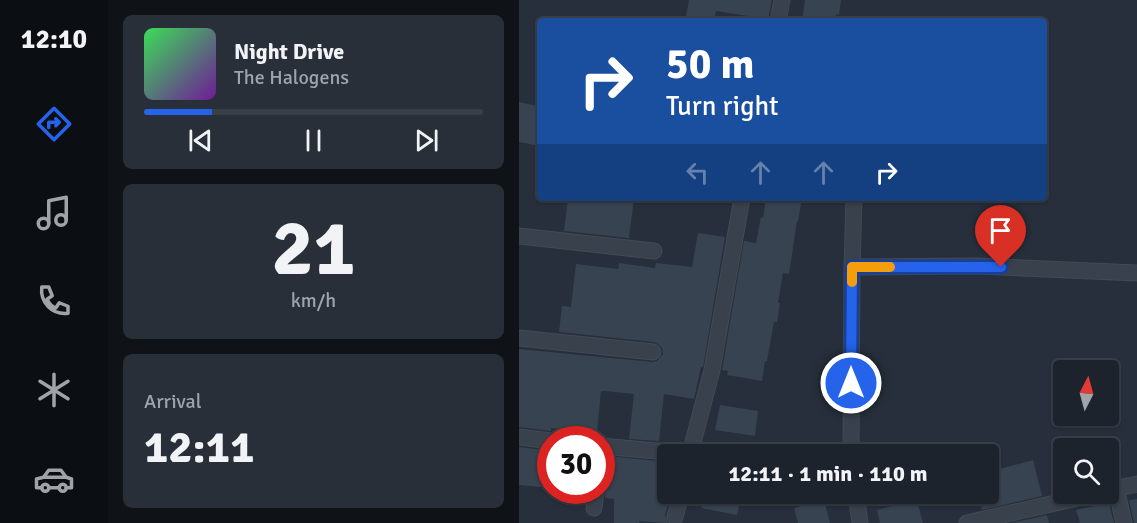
<!DOCTYPE html>
<html lang="en">
<head>
<meta charset="utf-8">
<style>
  body { margin:0; font-family:Signika,sans-serif; background:#292f38; color:#f1f3f6; height:100vh; display:flex; flex-direction:column; font-size:22px; white-space:nowrap }
  * { box-sizing:border-box; margin:0 }
  p { font-size:20px; color:#a0a4a9 }
  .icon { flex:none; width:33px; height:33px; fill:none; stroke:currentColor; stroke-width:2; stroke-linecap:round; stroke-linejoin:round }
  .map { position:relative; flex:1; overflow:hidden }
  .drawer { display:flex; flex-direction:column; gap:15px; padding:15px; background:#0f1318; width:411px }
  .drawer>* { flex:none }
  .banner { position:absolute; left:18px; top:18px; width:510px; height:183px; border-radius:6px; box-shadow:0 2px 4px #0004,0 0 0 2px #3a4048; background:#1a4fa0; color:#fff; overflow:hidden }
  .needle { width:39px; rotate:6deg }
  .controls { position:absolute; left:534px; top:360px; display:grid; gap:12px }
  .controls a { display:grid; place-items:center; width:66px; height:66px; border-radius:6px; background:#1c232c; box-shadow:0 2px 4px #0004,0 0 0 2px #3a4048; font-size:30px }
  .speed { position:absolute; left:18px; top:426px; display:flex; gap:12px; font-size:30px; font-weight:700; text-align:center }
  .speed>* { display:grid; place-content:center; width:78px; height:78px; border-radius:50%; background:#1c232c; box-shadow:0 2px 4px #0004,0 0 0 2px #3a4048; line-height:1 }
  .speed .limit { border:9px solid #d22; background:#fff; color:#111 }
  .pin { position:absolute; display:grid; place-items:center; width:51px; height:51px; color:#fff; margin:-62px -26px; border-radius:50% 50% 50% 0; rotate:-45deg; box-shadow:0 0 6px #0007 }
  .pin .icon { rotate:45deg }
  .me { position:absolute; width:66px; margin:-33px; rotate:0deg; stroke-linejoin:round; filter:drop-shadow(0 0 4px #0008) }
  .turn { display:flex; align-items:center; gap:21px; height:126px; padding:0 30px; font-size:27px }
  .turn .icon { width:78px; height:78px; stroke-width:2.5 }
  .turn b { display:block; font-size:42px; line-height:51px }
  .lanes { display:flex; align-items:center; height:57px; padding:0 30px; background:#0003; justify-content:center; gap:30px; direction:ltr }
  .lanes .off { opacity:.35 }
  .big { font-size:45px; font-weight:800; line-height:1.1 }
  .drawer .tile { flex:1; display:flex; flex-direction:column; justify-content:center; gap:9px; min-width:0; padding:0 21px; border-radius:9px; background:#292f38 }
  .drawer .dial { align-items:center; gap:0 }
  .dial b { font-size:78px; line-height:1 }
  .song { display:flex; align-items:center; gap:18px }
  .cover { width:72px; height:72px; border-radius:9px; background:linear-gradient(135deg,hsl(130 70% 55%),hsl(280 70% 35%)) }
  .played { height:6px; border-radius:3px; background:linear-gradient(90deg,#2563eb 20%,#3a4048 20%) }
  .keys { display:flex; justify-content:space-around; direction:ltr }
  .trip { position:absolute; left:138px; top:444px; width:342px; height:60px; border-radius:6px; background:#1c232c; box-shadow:0 2px 4px #0004,0 0 0 2px #3a4048; font-weight:800; line-height:60px; text-align:center }
  main { display:flex; flex:1; min-height:0 }
  .dock { display:flex; flex-direction:column; width:108px; justify-content:space-around; align-items:center; background:#0b0e12; color:#a0a4a9 }
  .dock .icon { width:42px; height:42px }
  .dock .on { color:#2563eb }
  .dock b { font-size:27px; color:#f1f3f6 }
  .map>svg:first-child { display:block }
  .building { fill:#384352 }
  .lines { fill:none; stroke-linecap:round; stroke-linejoin:round }
  .street-casing { stroke:#424a54; stroke-width:17 }
  .street { stroke:#39414c; stroke-width:15 }
  .route-casing { stroke:#184099; stroke-width:15 }
  .route { stroke:#2563eb; stroke-width:10 }
  .slow { stroke:#f59e0b; stroke-width:10 }
</style>
</head>
<body>
<main>
<nav class="dock">
<b>12:10</b>
<svg class="icon on" aria-label="directions" viewBox="0 0 24 24"><path d="M12 3l9 9-9 9-9-9zM9 14v-3h6M13 9l2 2-2 2"/></svg>
<svg class="icon" aria-label="music" viewBox="0 0 24 24"><path d="M9 18V5l10-2v13"/><circle cx="6" cy="18" r="3"/><circle cx="16" cy="16" r="3"/></svg>
<svg class="icon" aria-label="phone" viewBox="0 0 24 24"><path d="M5 4h4l2 5-3 2q2 4 5 5l2-3 5 2v4C11 20 4 13 5 4z"/></svg>
<svg class="icon" aria-label="climate" viewBox="0 0 24 24"><path d="M12 3v18M4 7l16 10M4 17L20 7"/></svg>
<svg class="icon" aria-label="car" viewBox="0 0 24 24"><path d="M5 17H2v-5l4-1 3-4h7l3 4 3 1v5h-3M9 17h6M6 11h13"/><circle cx="7" cy="17" r="2"/><circle cx="17" cy="17" r="2"/></svg>
</nav>
<section class="drawer">
<div class="tile">
<div class="song"><i class="cover"></i><div><b>Night Drive</b><p>The Halogens</p></div></div>
<div class="played"></div>
<div class="keys"><svg class="icon" aria-label="previous" viewBox="0 0 24 24"><path d="M18 5L8 12l10 7zM5 5v14"/></svg><svg class="icon" aria-label="pause" viewBox="0 0 24 24"><path d="M8 5v14M16 5v14"/></svg><svg class="icon" aria-label="next" viewBox="0 0 24 24"><path d="M6 5l10 7-10 7zM19 5v14"/></svg></div>
</div>
<div class="tile dial"><b>21</b><p>km/h</p></div>
<div class="tile"><p>Arrival</p><b class="big">12:11</b></div>
</section>
<div class="map">
<svg width="618" height="523" viewBox="0 0 618 523">
  <rect width="100%" height="100%" fill="#262f3b"/>
  <path class="building" d="M 170,0 L 253,0 L 249,19 L 197,11 L 195,21 L 166,21 Z
    M 286,0 L 322,0 L 320,15 L 317,14 L 316,21 L 283,21 Z
    M 0,102 L 18,106 L 16,112 L 21,113 L 21,146 L 0,142 Z
    M 49,198 L 115,198 L 110,238 L 45,231 Z
    M 247,198 L 283,198 L 279,221 L 278,221 L 270,274 L 264,273 L 259,303 L 261,303 L 258,322 L 255,322 L 248,361 L 246,361 L 243,381 L 208,375 L 209,371 L 203,370 L 225,241 L 237,243 L 242,217 L 244,218 Z
    M 179,233 L 206,237 L 184,367 L 182,367 L 175,399 L 145,394 L 140,441 L 110,439 L 115,394 L 86,391 L 82,391 L 78,432 L 32,428 L 32,431 L 0,427 L 0,349 L 133,362 L 138,361 L 144,354 L 143,348 L 139,344 L 135,342 L 40,332 L 43,306 L 52,307 L 57,264 L 99,269 L 100,263 L 136,268 L 137,263 L 173,267 Z
    M 201,405 L 239,411 L 236,436 L 196,430 Z
    M 0,447 L 32,451 L 32,488 L 0,485 Z
    M 89,456 L 148,462 L 148,494 L 152,494 L 146,515 L 149,523 L 120,521 L 120,523 L 95,523 L 95,499 L 86,498 L 86,486 Z
    M 514,460 L 523,496 L 463,510 L 459,494 L 470,494 L 470,472 Z
    M 185,494 L 223,494 L 218,515 L 182,508 Z
    M 382,494 L 396,494 L 404,523 L 361,523 L 358,510 L 384,503 Z
    M 618,499 L 618,523 L 615,523 L 610,500 Z
    M 305,500 L 311,523 L 279,523 L 275,508 Z
    M 590,503 L 595,523 L 561,523 L 557,510 Z
    M 528,515 L 530,523 L 492,523 Z"/>
  <g class="lines">
    <defs>
      <path id="street" d="M 259,21 L 263,0
        M 0,236 L 135,251
        M 333,267 L 459,266 L 618,273
        M 0,338 L 134,352
        M 0,437 L 32,441
        M 82,446 L 171,454
        M 171,454 L 193,370 L 223,198
        M 332,454 L 333,267 L 335,198
        M 597,488 L 605,523
        M 590,490 L 618,484
        M 337,494 L 341,523
        M 75,508 L 77,490
        M 156,517 L 162,494
        M 448,523 L 576,494"/>
    </defs>
    <use href="#street" class="street-casing"/>
    <use href="#street" class="street"/>
  </g>
  <g class="lines">
    <defs>
      <path id="route" d="M 332,383 L 333,267 L 482,267"/>
    </defs>
    <use href="#route" class="route-casing"/>
    <use href="#route" class="route"/>
    <path class="slow" d="M 333,282 L 333,267 L 371,267"/>
  </g>
</svg>
<div class="controls">
<a><svg class="needle" viewBox="-14 -14 28 28"><path d="M0-13l5 13h-10z" fill="#e53935"/><path d="M0 13l5-13h-10z" fill="#a0a4a9"/></svg></a>
<a><svg class="icon" aria-label="search" viewBox="0 0 24 24"><circle cx="10" cy="10" r="6"/><path d="M15 15l6 6"/></svg></a>
</div>
<div class="speed"><div class="limit">30</div></div>
<div class="pin" style="left:482px;top:267px;background:#d93025"><svg class="icon" aria-label="arrive" viewBox="0 0 24 24"><path d="M6 21V4h12l-3 4 3 4H6"/></svg></div>
<svg class="me" style="left:332px;top:383px" viewBox="-20 -20 40 40"><circle r="17" fill="#2563eb" stroke="#fff" stroke-width="3"/><path d="M0-11L8 9 0 5-8 9z" fill="#fff"/></svg>
<div class="trip">12:11 · 1 min · 110 m</div>
<div class="banner">
<div class="turn"><svg class="icon" aria-label="right" viewBox="0 0 24 24"><path d="M7 20v-9h11M14 6l5 5-5 5"/></svg><div><b>50 m</b>Turn right</div></div>
<div class="lanes"><svg class="icon off" aria-label="left" viewBox="0 0 24 24"><path d="M17 20v-9H6M10 6l-5 5 5 5"/></svg><svg class="icon off" aria-label="ahead" viewBox="0 0 24 24"><path d="M12 20V5M6 11l6-6 6 6"/></svg><svg class="icon off" aria-label="ahead" viewBox="0 0 24 24"><path d="M12 20V5M6 11l6-6 6 6"/></svg><svg class="icon" aria-label="right" viewBox="0 0 24 24"><path d="M7 20v-9h11M14 6l5 5-5 5"/></svg></div>
</div>
</div>
</main>
</body>
</html>
